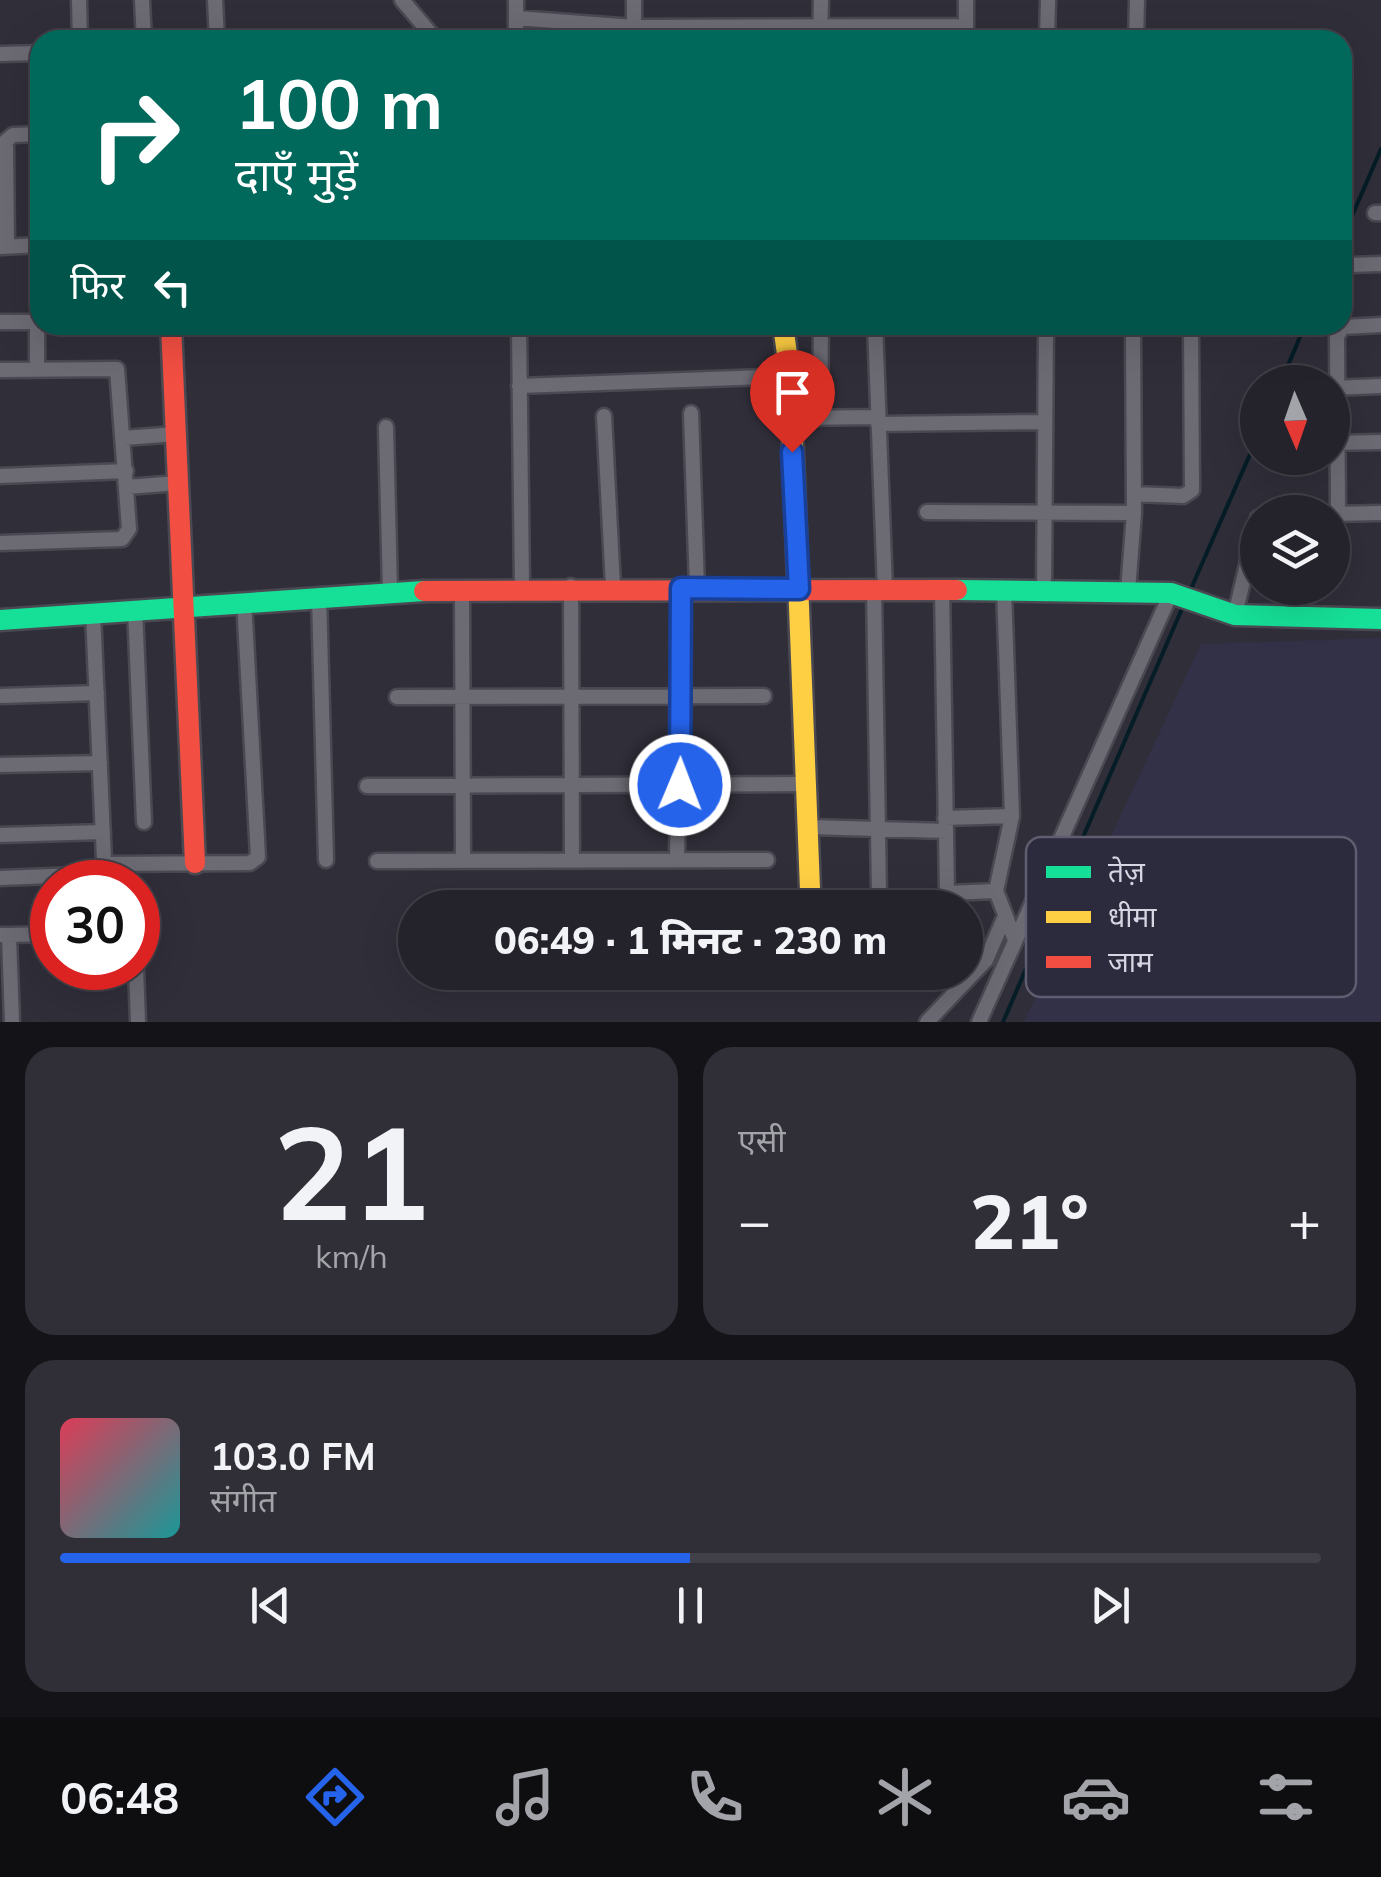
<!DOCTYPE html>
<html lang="hi">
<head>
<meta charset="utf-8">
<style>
  body { margin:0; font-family:Mulish,"Noto Sans Devanagari",sans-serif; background:#302f37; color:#f1f3f6; height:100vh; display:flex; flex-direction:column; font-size:38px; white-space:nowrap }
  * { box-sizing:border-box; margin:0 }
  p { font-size:32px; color:#a3a4a9 }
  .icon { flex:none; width:55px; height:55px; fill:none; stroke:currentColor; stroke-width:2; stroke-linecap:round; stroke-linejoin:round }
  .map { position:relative; height:1022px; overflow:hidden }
  .side { display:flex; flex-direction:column; gap:25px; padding:25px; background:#141318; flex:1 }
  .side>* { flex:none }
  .top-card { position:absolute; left:30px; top:30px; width:1322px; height:305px; border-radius:30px; box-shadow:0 10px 40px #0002,0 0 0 2px #413f47; background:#00695c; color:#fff; overflow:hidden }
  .needle { width:65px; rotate:178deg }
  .controls { position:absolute; left:1240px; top:365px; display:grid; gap:20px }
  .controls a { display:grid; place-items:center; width:110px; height:110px; border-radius:50%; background:#24222b; box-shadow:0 10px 40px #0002,0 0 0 2px #413f47; font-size:50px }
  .speed { position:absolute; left:30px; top:860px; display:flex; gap:20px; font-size:50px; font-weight:700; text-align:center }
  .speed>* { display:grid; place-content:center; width:130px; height:130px; border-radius:50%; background:#24222b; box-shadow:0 10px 40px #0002,0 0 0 2px #413f47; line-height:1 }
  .speed .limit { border:15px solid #d22; background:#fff; color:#111 }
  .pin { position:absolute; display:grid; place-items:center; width:85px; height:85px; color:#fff; margin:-102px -42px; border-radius:50% 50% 50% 0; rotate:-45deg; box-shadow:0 0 10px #0007 }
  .pin .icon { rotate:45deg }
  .me { position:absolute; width:110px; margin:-55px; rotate:1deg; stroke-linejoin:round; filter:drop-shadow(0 0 8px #0008) }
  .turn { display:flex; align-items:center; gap:35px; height:210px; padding:0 40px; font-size:45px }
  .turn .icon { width:130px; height:130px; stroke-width:2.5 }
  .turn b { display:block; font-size:70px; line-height:85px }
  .then { display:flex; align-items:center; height:95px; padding:0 40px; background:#0003; gap:20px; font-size:38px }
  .big { font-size:75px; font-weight:800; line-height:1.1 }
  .side .tile { flex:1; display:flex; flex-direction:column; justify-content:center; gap:15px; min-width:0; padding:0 35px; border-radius:30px; background:#302f37 }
  .side .dial { align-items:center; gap:0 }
  .dial b { font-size:130px; line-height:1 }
  .song { display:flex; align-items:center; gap:30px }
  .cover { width:120px; height:120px; border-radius:15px; background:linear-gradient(135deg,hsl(350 70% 55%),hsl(180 70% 35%)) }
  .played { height:10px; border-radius:5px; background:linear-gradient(90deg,#2563eb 50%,#413f47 50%) }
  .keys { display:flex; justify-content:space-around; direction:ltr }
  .heat { display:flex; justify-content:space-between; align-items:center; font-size:55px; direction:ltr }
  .side .tiles { flex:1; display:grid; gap:25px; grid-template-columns:1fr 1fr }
  .tile:last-child { grid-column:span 2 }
  .trip { position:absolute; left:398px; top:890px; width:585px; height:100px; border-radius:50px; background:#24222b; box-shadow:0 10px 40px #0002,0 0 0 2px #413f47; font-weight:800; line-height:100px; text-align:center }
  .tabs { display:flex; height:160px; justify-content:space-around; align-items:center; background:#0e0e11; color:#a3a4a9 }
  .tabs .icon { width:70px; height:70px }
  .tabs .selected { color:#2563eb }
  .tabs b { font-size:45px; color:#f1f3f6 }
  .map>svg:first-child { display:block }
  .built { fill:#333148 }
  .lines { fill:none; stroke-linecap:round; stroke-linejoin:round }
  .stream { stroke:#041d27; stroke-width:4 }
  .street-casing { stroke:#4a4952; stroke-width:19 }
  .fast-casing { stroke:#4a4952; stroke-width:25 }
  .slow-casing { stroke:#4a4952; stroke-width:25 }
  .jam-casing { stroke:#4a4952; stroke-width:25 }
  .street { stroke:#6c6b74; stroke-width:14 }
  .fast { stroke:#16e098; stroke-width:20 }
  .slow { stroke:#ffcf43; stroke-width:20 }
  .jam { stroke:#f24e42; stroke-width:20 }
  .route-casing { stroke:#184099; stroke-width:25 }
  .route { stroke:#2563eb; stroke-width:18 }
  .key { fill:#2c2a3d; stroke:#5f5d6f; stroke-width:2.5 }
  .key-label { font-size:28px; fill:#d6d5e2 }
</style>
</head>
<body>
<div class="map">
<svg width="1381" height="1022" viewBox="0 0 1381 1022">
  <rect width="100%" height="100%" fill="#302e39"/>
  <path class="built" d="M 1381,638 L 1381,1022 L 1024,1022 L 1201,644 Z"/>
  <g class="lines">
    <path class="stream" d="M 1342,239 L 1381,149
      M 1281,382 L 1305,325
      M 1190,591 L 1258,436
      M 1003,1022 L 1184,604"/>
    <defs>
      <path id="street" d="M 79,0 L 80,40
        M 142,0 L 144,40
        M 215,0 L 217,40
        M 402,0 L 436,40
        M 516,0 L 516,40
        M 516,18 L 634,27 L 965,26
        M 634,40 L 634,0
        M 820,40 L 821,0
        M 966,40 L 966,0
        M 1047,40 L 1048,0
        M 1136,40 L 1137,0
        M 0,54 L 40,53
        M 1375,213 L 1381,213
        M 1,247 L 40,245
        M 7,247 L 6,141 L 13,135 L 40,134
        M 1350,265 L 1381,264
        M 0,322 L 40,322
        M 37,322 L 37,369
        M 519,325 L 522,586
        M 875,325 L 885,589
        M 0,370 L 117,369 L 129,529 L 122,539 L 0,543
        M 519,386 L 790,376
        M 1332,388 L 1381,386
        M 691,413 L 697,588
        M 604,416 L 613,586
        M 820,416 L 821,325
        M 791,418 L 878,417
        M 878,424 L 1045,422
        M 386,427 L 390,591
        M 124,438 L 176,434
        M 1332,443 L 1381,442
        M 0,476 L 126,471
        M 127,487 L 177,483
        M 1134,494 L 1183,496 L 1192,490 L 1191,325
        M 927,512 L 1134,513
        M 1333,514 L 1381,513
        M 1338,514 L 1337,336 L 1343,327 L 1381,325
        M 571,586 L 572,860
        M 462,588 L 463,861
        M 874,589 L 879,894
        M 942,589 L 947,893 L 996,891
        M 1004,590 L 1012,816 L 996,891 L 1015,940
        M 1044,590 L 1046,325
        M 1128,591 L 1134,513 L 1133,325
        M 319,595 L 326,860
        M 135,609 L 144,822
        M 93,613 L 105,882
        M 1235,615 L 1258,518
        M 0,696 L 97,693
        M 397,697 L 764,696
        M 0,765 L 100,763
        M 367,786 L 808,784
        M 945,818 L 1012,816
        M 809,827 L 946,831
        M 0,835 L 103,832
        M 677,860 L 681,588
        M 377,861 L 767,860
        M 104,864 L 250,863 L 258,857 L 244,601
        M 0,878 L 105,874
        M 0,935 L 9,935 L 12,1022
        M 9,935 L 52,934
        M 136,968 L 138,1022
        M 927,1022 L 986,960 L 1005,916
        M 979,1022 L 1171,593"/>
      <path id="fast" d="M 957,590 L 1171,593 L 1235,615 L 1381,619
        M 0,620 L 424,591"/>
      <path id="slow" d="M 783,325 L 790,376 L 810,889"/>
      <path id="jam" d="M 171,325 L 195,863
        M 424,591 L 957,590"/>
    </defs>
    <use href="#street" class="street-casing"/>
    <use href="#fast" class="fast-casing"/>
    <use href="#slow" class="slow-casing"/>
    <use href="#jam" class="jam-casing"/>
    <use href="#street" class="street"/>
    <use href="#fast" class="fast"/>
    <use href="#slow" class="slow"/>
    <use href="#jam" class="jam"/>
  </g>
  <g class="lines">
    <defs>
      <path id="route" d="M 680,785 L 681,588 L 799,589 L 792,452"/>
    </defs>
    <use href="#route" class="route-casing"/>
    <use href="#route" class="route"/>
  </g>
  <rect x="1026" y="837" width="330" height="160" rx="15" class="key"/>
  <rect x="1046" y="866" width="45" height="12" fill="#16e098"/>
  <rect x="1046" y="911" width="45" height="12" fill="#ffcf43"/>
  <rect x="1046" y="956" width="45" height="12" fill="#f24e42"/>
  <g class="key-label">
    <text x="1108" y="882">तेज़</text>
    <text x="1108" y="927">धीमा</text>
    <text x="1108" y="972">जाम</text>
  </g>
</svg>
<div class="controls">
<a><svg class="needle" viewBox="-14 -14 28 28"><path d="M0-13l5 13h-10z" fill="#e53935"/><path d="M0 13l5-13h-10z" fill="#a3a4a9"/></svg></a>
<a><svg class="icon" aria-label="layers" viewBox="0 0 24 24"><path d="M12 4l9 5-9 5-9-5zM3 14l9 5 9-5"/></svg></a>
</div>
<div class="speed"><div class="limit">30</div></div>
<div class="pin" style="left:792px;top:452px;background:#d93025"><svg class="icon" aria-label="arrive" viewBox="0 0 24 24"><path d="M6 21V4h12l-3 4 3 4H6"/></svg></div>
<svg class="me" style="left:680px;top:785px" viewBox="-20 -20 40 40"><circle r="17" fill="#2563eb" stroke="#fff" stroke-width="3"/><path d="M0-11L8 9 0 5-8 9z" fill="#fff"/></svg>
<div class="trip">06:49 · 1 मिनट · 230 m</div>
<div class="top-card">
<div class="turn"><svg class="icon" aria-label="right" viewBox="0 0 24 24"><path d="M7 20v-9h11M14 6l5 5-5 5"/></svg><div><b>100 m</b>दाएँ मुड़ें</div></div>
<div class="then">फिर<svg class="icon" aria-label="left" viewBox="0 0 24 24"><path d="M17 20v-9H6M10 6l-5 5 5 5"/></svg></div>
</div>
</div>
<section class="side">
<div class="tiles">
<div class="tile dial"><b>21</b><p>km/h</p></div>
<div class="tile"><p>एसी</p>
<div class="heat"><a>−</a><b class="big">21°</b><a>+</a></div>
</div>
<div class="tile">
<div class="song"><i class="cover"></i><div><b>103.0 FM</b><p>संगीत</p></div></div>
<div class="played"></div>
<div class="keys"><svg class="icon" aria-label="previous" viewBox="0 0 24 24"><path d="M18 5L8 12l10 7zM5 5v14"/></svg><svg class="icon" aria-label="pause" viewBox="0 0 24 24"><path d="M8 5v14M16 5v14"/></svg><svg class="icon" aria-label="next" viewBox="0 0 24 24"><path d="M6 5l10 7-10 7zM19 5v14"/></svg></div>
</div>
</div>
</section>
<nav class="tabs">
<b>06:48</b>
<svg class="icon selected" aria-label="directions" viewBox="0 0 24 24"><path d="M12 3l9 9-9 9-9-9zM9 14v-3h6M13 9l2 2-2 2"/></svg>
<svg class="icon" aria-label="music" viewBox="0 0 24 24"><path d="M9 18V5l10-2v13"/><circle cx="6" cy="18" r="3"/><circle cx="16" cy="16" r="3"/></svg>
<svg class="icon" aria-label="phone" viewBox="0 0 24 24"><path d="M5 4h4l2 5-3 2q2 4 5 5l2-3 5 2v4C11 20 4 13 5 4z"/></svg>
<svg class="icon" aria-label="climate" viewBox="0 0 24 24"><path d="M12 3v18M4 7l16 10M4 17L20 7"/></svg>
<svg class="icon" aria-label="car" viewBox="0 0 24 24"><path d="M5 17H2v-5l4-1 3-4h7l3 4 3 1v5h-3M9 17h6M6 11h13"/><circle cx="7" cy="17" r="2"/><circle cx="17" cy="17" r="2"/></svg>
<svg class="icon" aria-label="filters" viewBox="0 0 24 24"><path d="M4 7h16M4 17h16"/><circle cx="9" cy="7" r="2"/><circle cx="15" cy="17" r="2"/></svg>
</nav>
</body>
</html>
